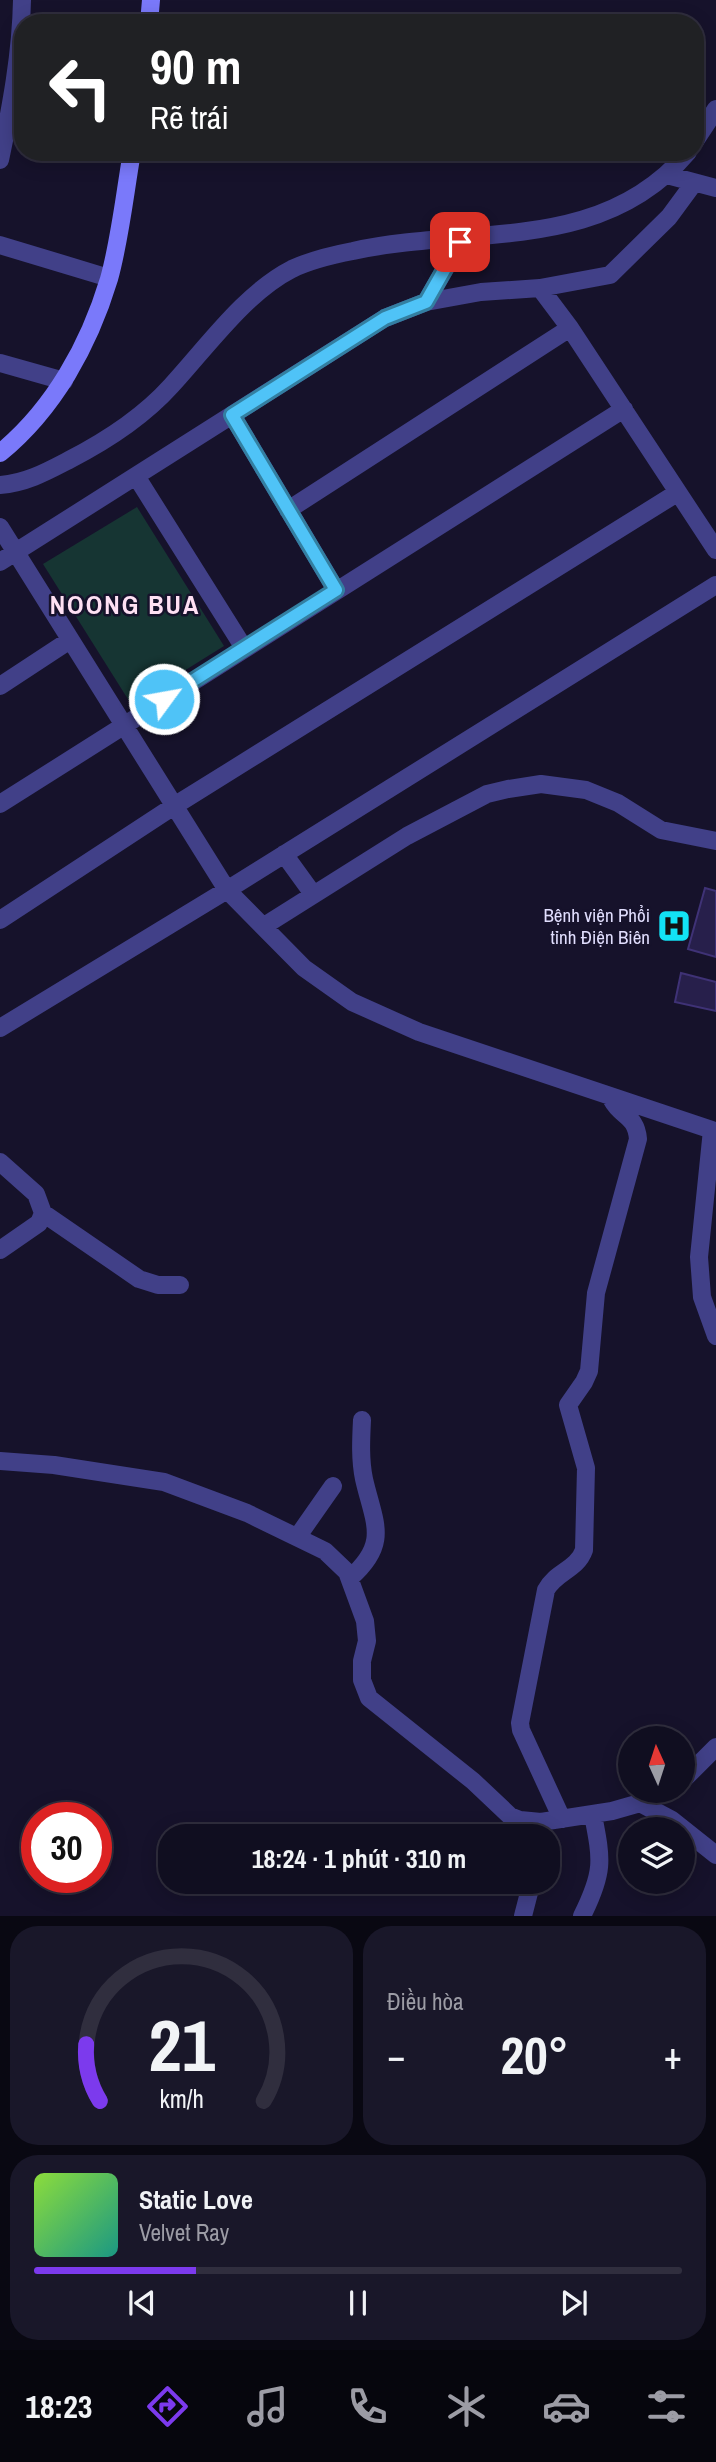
<!DOCTYPE html>
<html lang="vi">
<head>
<meta charset="utf-8">
<style>
  body { margin:0; font-family:"Archivo Narrow",sans-serif; background:#191729; color:#f1f3f6; height:100vh; display:flex; flex-direction:column; font-size:26px; white-space:nowrap }
  * { box-sizing:border-box; margin:0 }
  p { font-size:23px; color:#9c9ca5 }
  .icon { flex:none; width:38px; height:38px; fill:none; stroke:currentColor; stroke-width:2; stroke-linecap:round; stroke-linejoin:round }
  .map { position:relative; height:1916px; overflow:hidden }
  .panel { display:flex; flex-direction:column; gap:10px; padding:10px; background:#090812; flex:1 }
  .panel>* { flex:none }
  .hud { position:absolute; left:14px; top:14px; width:690px; height:147px; border-radius:28px; box-shadow:0 4px 18px #0003,0 0 0 2px #302e3e; background:#202124; color:#fff; overflow:hidden }
  .needle { width:46px; rotate:357deg }
  .tools { position:absolute; left:618px; top:1726px; display:grid; gap:14px }
  .tools a { display:grid; place-items:center; width:77px; height:77px; border-radius:50%; background:#100e20; box-shadow:0 4px 18px #0003,0 0 0 2px #302e3e; font-size:35px }
  .speed { position:absolute; left:21px; top:1802px; display:flex; gap:14px; font-size:35px; font-weight:700; text-align:center }
  .speed>* { display:grid; place-content:center; width:91px; height:91px; border-radius:50%; background:#100e20; box-shadow:0 4px 18px #0003,0 0 0 2px #302e3e; line-height:1 }
  .speed .limit { border:10px solid #d22; background:#fff; color:#111 }
  .pin { position:absolute; display:grid; place-items:center; width:60px; height:60px; color:#fff; margin:-30px; border-radius:14px; box-shadow:0 4px 10px #0006 }
  .me { position:absolute; width:77px; margin:-38px; rotate:58deg; stroke-linejoin:round; filter:drop-shadow(0 0 5px #0008) }
  .turn { display:flex; align-items:center; gap:24px; height:147px; padding:0 21px; font-size:32px }
  .turn .icon { width:91px; height:91px; stroke-width:2.5 }
  .turn b { display:block; font-size:49px; line-height:60px }
  .big { font-size:52px; font-weight:800; line-height:1.1 }
  .panel .card { flex:1; display:flex; flex-direction:column; justify-content:center; gap:10px; min-width:0; padding:0 24px; border-radius:28px; background:#191729 }
  .panel .dial { align-items:center; gap:0 }
  .dial svg { height:182px; overflow:visible; fill:none; stroke:#302e3e; stroke-width:7; stroke-linecap:round; text-anchor:middle }
  .dial text { fill:#f1f3f6; stroke:none }
  .song { display:flex; align-items:center; gap:21px }
  .cover { width:84px; height:84px; border-radius:10px; background:linear-gradient(135deg,hsl(90 70% 55%),hsl(170 70% 35%)) }
  .played { height:7px; border-radius:4px; background:linear-gradient(90deg,#7c3aed 25%,#302e3e 25%) }
  .keys { display:flex; justify-content:space-around; direction:ltr }
  .heat { display:flex; justify-content:space-between; align-items:center; font-size:38px; direction:ltr }
  .panel .tiles { flex:1; display:grid; gap:10px; grid-template-columns:1fr 1fr }
  .card:last-child { grid-column:span 2 }
  .trip { position:absolute; left:158px; top:1824px; width:402px; height:70px; border-radius:28px; background:#100e20; box-shadow:0 4px 18px #0003,0 0 0 2px #302e3e; font-weight:800; line-height:70px; text-align:center }
  .tab-bar { display:flex; height:112px; justify-content:space-around; align-items:center; background:#06060d; color:#9c9ca5 }
  .tab-bar .icon { width:49px; height:49px }
  .tab-bar .active { color:#7c3aed }
  .tab-bar b { font-size:32px; color:#f1f3f6 }
  .map>svg:first-child { display:block }
  .green { fill:#163533 }
  .building { fill:#271f4b; stroke:#3f3276; stroke-width:2 }
  .lines { fill:none; stroke-linecap:round; stroke-linejoin:round }
  .street { stroke:#414088; stroke-width:18 }
  .secondary { stroke:#7a79fa; stroke-width:18 }
  .route-casing { stroke:#337fa1; stroke-width:18 }
  .route { stroke:#4fc3f7; stroke-width:12 }
  .labels { text-anchor:middle; dominant-baseline:central; stroke-width:5; stroke-linejoin:round; paint-order:stroke }
  .poi-label { font-size:19px; fill:#e1defe; stroke:#16122b; text-anchor:end }
  .district-label { font-size:26px; font-weight:bold; letter-spacing:2px; fill:#fee0f3; stroke:#16122b }
</style>
</head>
<body>
<div class="map">
<svg width="716" height="1916" viewBox="0 0 716 1916">
  <rect width="100%" height="100%" fill="#16122b"/>
  <path class="green" d="M 137,507 L 224,646 L 131,704 L 43,564 Z"/>
  <path class="building" d="M 705,888 L 716,891 L 716,957 L 688,949 Z
    M 681,973 L 716,982 L 716,1011 L 675,1002 Z"/>
  <g class="lines">
    <path class="street" d="M 695,141 L 716,109
      M 0,160 C 11,107 21,54 22,0
      M 667,175 L 716,188
      M 0,245 L 109,278
      M 540,288 L 570,328 L 716,550
      M 426,302 L 464,236
      M 0,363 L 64,381
      M 232,415 L 336,590
      M 136,476 L 244,648
      M 0,485 C 26,483 46,472 69,460 C 106,441 143,417 171,386 C 207,347 245,293 292,269 C 311,260 332,255 353,251 C 470,225 601,255 688,152
      M 288,510 L 570,328
      M 0,527 L 227,890 L 304,968 L 352,1002 L 419,1032 L 712,1130 L 699,1257 L 702,1297 L 716,1336
      M 0,562 L 385,318 L 426,302 L 481,292 L 540,288 L 610,275 L 669,217 L 694,183
      M 0,686 L 70,640
      M 0,804 L 624,409
      M 284,854 L 313,894
      M 0,920 L 174,806 L 677,493
      M 264,926 L 407,836 L 487,794 L 508,789 L 541,784 L 586,790 L 618,803 L 661,830 L 716,841
      M 0,1028 L 227,890 L 716,585
      M 0,1162 L 36,1194 L 43,1213 L 39,1223 L 0,1250
      M 43,1213 L 139,1279 L 158,1285 L 180,1285
      M 0,1461 L 54,1465 L 164,1482 L 247,1513 L 325,1551 L 347,1572 L 365,1621 L 367,1641 L 362,1661 L 362,1680 L 369,1698 L 473,1781 L 510,1816 L 520,1820 L 541,1822 L 612,1811 L 640,1803 L 669,1790
      M 298,1536 L 333,1486
      M 350,1578 C 390,1543 374,1523 364,1479 C 360,1460 361,1440 362,1420
      M 682,1781 L 716,1747
      M 640,1803 L 672,1820 L 716,1855
      M 562,1819 L 521,1730 L 520,1723 L 546,1590 C 555,1572 577,1570 584,1550 L 586,1468 L 568,1405 L 584,1382 L 589,1371 L 596,1293 L 638,1139 C 636,1115 621,1117 612,1100
      M 523,1916 L 532,1881
      M 582,1916 C 604,1872 602,1861 593,1815"/>
    <path class="secondary" d="M 149,23 L 151,0
      M 0,453 C 54,409 89,345 109,279 C 120,240 125,192 132,152"/>
  </g>
  <g class="lines">
    <defs>
      <path id="route" d="M 164,699 L 336,590 L 232,415 L 385,318 L 426,302 L 460,242"/>
    </defs>
    <use href="#route" class="route-casing"/>
    <use href="#route" class="route"/>
  </g>
  <defs>
    <symbol id="hospital-square" viewBox="-11 -11 22 22"><rect x="-9" y="-9" width="18" height="18" rx="4" fill="#12e2f5" stroke="#16122b"/><path d="M-5-5h3v3.5h4V-5h3V5h-3V1.5h-4V5h-3Z" fill="#111"/></symbol>
  </defs>
  <g fill-rule="evenodd">
    <use href="#hospital-square" x="655" y="907" width="38" height="38"/>
  </g>
  <g class="labels">
    <g class="poi-label">
      <text x="650" y="915">Bệnh viện Phổi<tspan x="650" dy="22">tỉnh Điện Biên</tspan></text>
    </g>
    <g class="district-label">
      <text x="125" y="604">NOONG BUA</text>
    </g>
  </g>
</svg>
<div class="tools">
<a><svg class="needle" viewBox="-14 -14 28 28"><path d="M0-13l5 13h-10z" fill="#e53935"/><path d="M0 13l5-13h-10z" fill="#9c9ca5"/></svg></a>
<a><svg class="icon" aria-label="layers" viewBox="0 0 24 24"><path d="M12 4l9 5-9 5-9-5zM3 14l9 5 9-5"/></svg></a>
</div>
<div class="speed"><div class="limit">30</div></div>
<div class="pin" style="left:460px;top:242px;background:#d93025"><svg class="icon" aria-label="arrive" viewBox="0 0 24 24"><path d="M6 21V4h12l-3 4 3 4H6"/></svg></div>
<svg class="me" style="left:164px;top:699px" viewBox="-20 -20 40 40"><circle r="17" fill="#4fc3f7" stroke="#fff" stroke-width="3"/><path d="M0-11L8 9 0 5-8 9z" fill="#fff"/></svg>
<div class="trip">18:24 · 1 phút · 310 m</div>
<div class="hud">
<div class="turn"><svg class="icon" aria-label="left" viewBox="0 0 24 24"><path d="M17 20v-9H6M10 6l-5 5 5 5"/></svg><div><b>90 m</b>Rẽ trái</div></div>
</div>
</div>
<section class="panel">
<div class="tiles">
<div class="card dial"><svg viewBox="0 0 100 80">
<path d="M14 69A42 42 0 1 1 86 69"/>
<path d="M14 69A42 42 0 0 1 8 44" stroke="#7c3aed"/>
<text x="50" y="56" font-size="32" font-weight="700">21</text>
<text x="50" y="72" font-size="11">km/h</text>
</svg></div>
<div class="card"><p>Điều hòa</p>
<div class="heat"><a>−</a><b class="big">20°</b><a>+</a></div>
</div>
<div class="card">
<div class="song"><i class="cover"></i><div><b>Static Love</b><p>Velvet Ray</p></div></div>
<div class="played"></div>
<div class="keys"><svg class="icon" aria-label="previous" viewBox="0 0 24 24"><path d="M18 5L8 12l10 7zM5 5v14"/></svg><svg class="icon" aria-label="pause" viewBox="0 0 24 24"><path d="M8 5v14M16 5v14"/></svg><svg class="icon" aria-label="next" viewBox="0 0 24 24"><path d="M6 5l10 7-10 7zM19 5v14"/></svg></div>
</div>
</div>
</section>
<nav class="tab-bar">
<b>18:23</b>
<svg class="icon active" aria-label="directions" viewBox="0 0 24 24"><path d="M12 3l9 9-9 9-9-9zM9 14v-3h6M13 9l2 2-2 2"/></svg>
<svg class="icon" aria-label="music" viewBox="0 0 24 24"><path d="M9 18V5l10-2v13"/><circle cx="6" cy="18" r="3"/><circle cx="16" cy="16" r="3"/></svg>
<svg class="icon" aria-label="phone" viewBox="0 0 24 24"><path d="M5 4h4l2 5-3 2q2 4 5 5l2-3 5 2v4C11 20 4 13 5 4z"/></svg>
<svg class="icon" aria-label="climate" viewBox="0 0 24 24"><path d="M12 3v18M4 7l16 10M4 17L20 7"/></svg>
<svg class="icon" aria-label="car" viewBox="0 0 24 24"><path d="M5 17H2v-5l4-1 3-4h7l3 4 3 1v5h-3M9 17h6M6 11h13"/><circle cx="7" cy="17" r="2"/><circle cx="17" cy="17" r="2"/></svg>
<svg class="icon" aria-label="filters" viewBox="0 0 24 24"><path d="M4 7h16M4 17h16"/><circle cx="9" cy="7" r="2"/><circle cx="15" cy="17" r="2"/></svg>
</nav>
</body>
</html>
